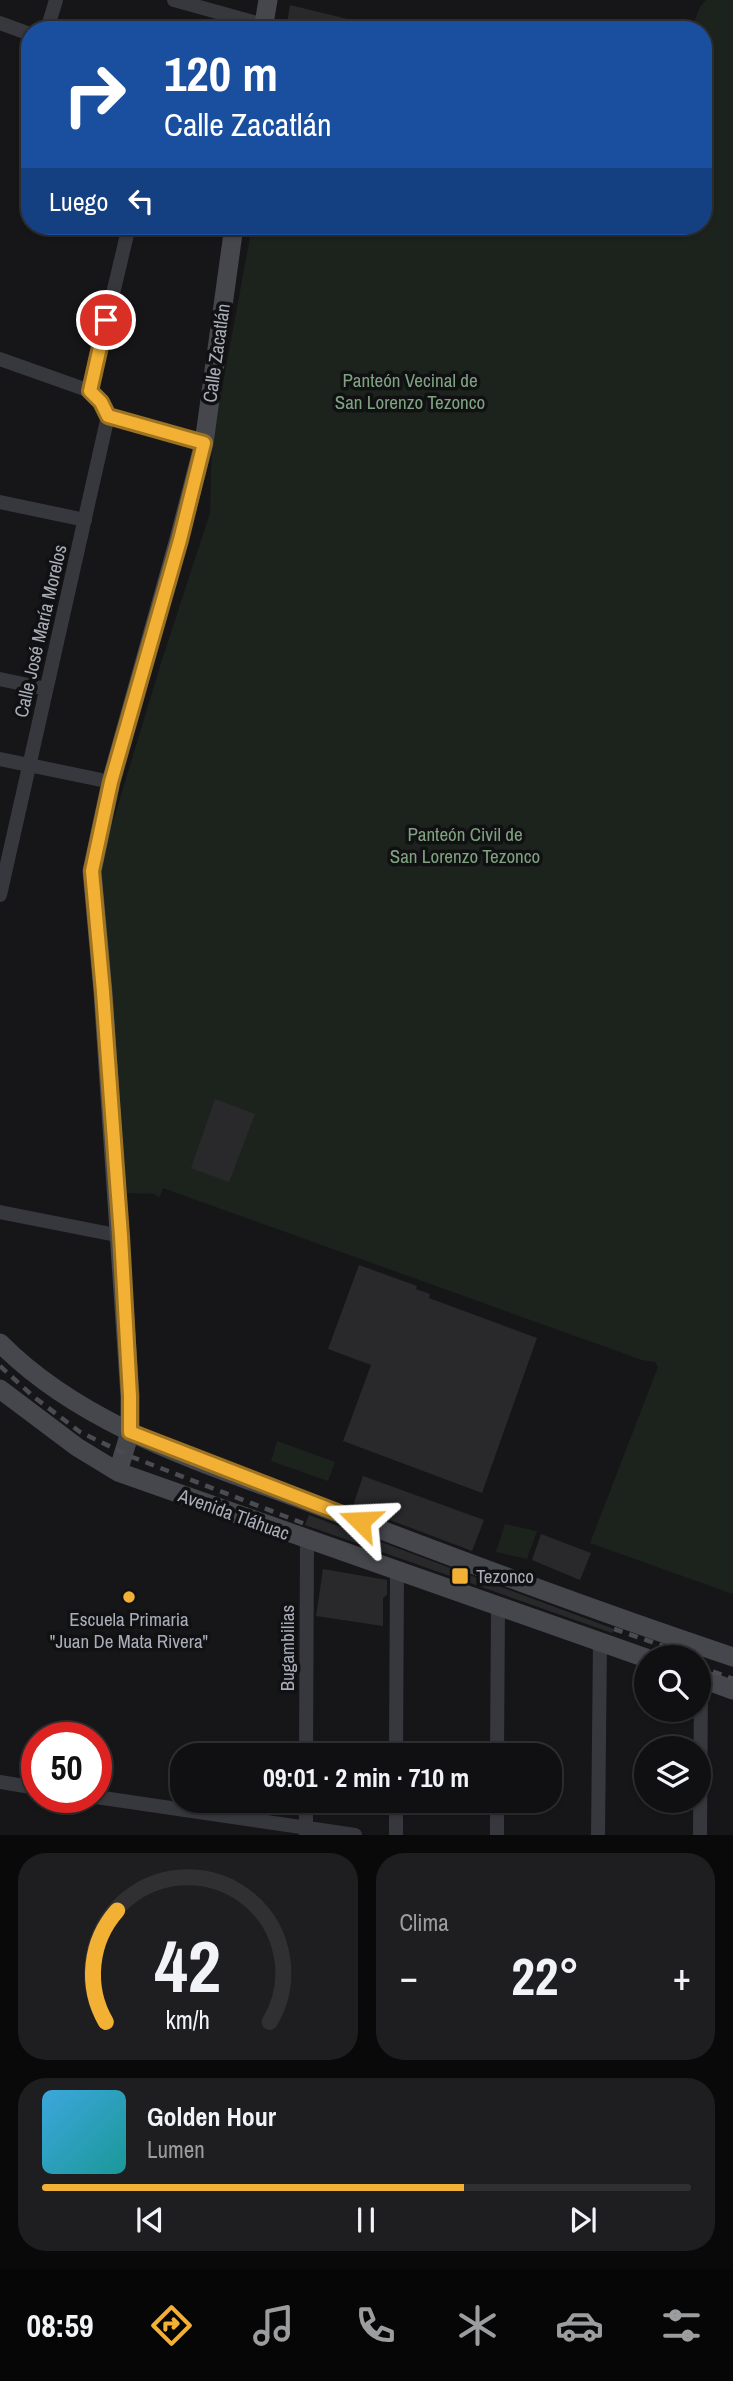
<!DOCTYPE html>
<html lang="es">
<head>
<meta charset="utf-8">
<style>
  body { margin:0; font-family:"Archivo Narrow",sans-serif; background:#1e1e20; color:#f1f3f6; height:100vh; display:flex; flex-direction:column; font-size:26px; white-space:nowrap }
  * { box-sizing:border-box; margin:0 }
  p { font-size:23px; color:#9c9d9f }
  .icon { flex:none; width:38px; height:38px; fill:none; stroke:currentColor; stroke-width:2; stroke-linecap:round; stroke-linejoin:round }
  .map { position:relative; height:1835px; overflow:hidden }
  .details { display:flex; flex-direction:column; gap:18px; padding:18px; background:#09090a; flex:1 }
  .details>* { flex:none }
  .banner { position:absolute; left:21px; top:21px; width:691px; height:214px; border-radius:28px; box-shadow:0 2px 5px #0004,0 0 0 2px #303032; background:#1a4fa0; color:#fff; overflow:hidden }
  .buttons { position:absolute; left:634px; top:1645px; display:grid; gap:14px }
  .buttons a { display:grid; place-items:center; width:77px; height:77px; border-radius:50%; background:#101012; box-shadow:0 2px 5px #0004,0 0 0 2px #303032; font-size:35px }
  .speed { position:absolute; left:21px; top:1722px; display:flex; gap:14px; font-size:35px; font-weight:700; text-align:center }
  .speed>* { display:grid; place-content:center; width:91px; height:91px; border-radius:50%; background:#101012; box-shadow:0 2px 5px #0004,0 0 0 2px #303032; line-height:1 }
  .speed .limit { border:10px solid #d22; background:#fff; color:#111 }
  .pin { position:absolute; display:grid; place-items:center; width:60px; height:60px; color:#fff; margin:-30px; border:4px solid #fff; border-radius:50%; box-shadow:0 2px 7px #0007 }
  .me { position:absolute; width:77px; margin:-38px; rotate:291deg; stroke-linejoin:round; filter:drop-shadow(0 0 5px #0008) }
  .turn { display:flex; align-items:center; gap:24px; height:147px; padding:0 28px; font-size:32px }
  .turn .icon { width:91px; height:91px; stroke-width:2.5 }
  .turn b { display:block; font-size:49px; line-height:60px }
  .then { display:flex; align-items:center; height:66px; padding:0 28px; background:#0003; gap:14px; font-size:26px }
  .big { font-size:52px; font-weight:800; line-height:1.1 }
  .details .tile { flex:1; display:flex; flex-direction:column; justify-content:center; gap:10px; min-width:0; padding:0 24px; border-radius:28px; background:#1e1e20 }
  .details .dial { align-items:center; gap:0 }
  .dial svg { height:182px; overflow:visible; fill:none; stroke:#303032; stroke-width:7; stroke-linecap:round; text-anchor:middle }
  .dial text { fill:#f1f3f6; stroke:none }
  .song { display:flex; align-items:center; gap:21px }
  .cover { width:84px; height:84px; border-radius:10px; background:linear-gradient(135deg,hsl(200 70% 55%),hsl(180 70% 35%)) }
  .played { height:7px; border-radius:4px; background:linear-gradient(90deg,#f2b134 65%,#303032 65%) }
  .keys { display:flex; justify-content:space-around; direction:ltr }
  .heat { display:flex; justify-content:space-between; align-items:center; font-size:38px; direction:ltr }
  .details .tiles { flex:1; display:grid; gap:18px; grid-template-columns:1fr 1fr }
  .tile:last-child { grid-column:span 2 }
  .trip { position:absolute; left:170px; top:1743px; width:392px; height:70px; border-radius:28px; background:#101012; box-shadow:0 2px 5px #0004,0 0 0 2px #303032; font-weight:800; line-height:70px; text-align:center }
  .tab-bar { display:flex; height:112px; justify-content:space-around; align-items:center; background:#060607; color:#9c9d9f }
  .tab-bar .icon { width:49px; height:49px }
  .tab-bar .current { color:#f2b134 }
  .tab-bar b { font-size:32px; color:#f1f3f6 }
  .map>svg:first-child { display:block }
  .green { fill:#1c231d }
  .building { fill:#29292c }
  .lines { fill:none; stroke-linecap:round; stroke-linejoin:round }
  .street { stroke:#37383d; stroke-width:14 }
  .secondary { stroke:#45474d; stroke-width:19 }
  .rail { stroke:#4a4c52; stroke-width:4.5; stroke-dasharray:9 7; stroke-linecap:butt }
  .route-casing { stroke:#9d7322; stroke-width:18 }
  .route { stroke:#f2b134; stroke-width:12 }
  .poi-dot { fill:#f2b134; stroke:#111113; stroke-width:2.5 }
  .labels { text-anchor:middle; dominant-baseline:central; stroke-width:7; stroke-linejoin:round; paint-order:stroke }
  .street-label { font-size:19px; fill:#a8adb8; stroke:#111113 }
  .park-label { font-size:19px; fill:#7fa381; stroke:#111113 }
  .poi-label { font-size:19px; fill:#a8adb8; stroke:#111113; text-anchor:start }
</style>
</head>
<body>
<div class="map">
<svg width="733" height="1835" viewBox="0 0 733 1835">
  <rect width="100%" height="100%" fill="#161618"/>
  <path class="green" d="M 706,0 L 733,0 L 733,1594 L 590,1543 L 658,1367 L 655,1362 L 642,1360 L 163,1188 L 159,1198 L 154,1194 L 127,1193 L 101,861 L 161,663 L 210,513 L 212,444 L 252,226 L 704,226 L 704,30 L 691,30 L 700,7 Z
    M 277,1441 L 335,1462 L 328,1481 L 271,1461 Z
    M 505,1524 L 537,1531 L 527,1559 L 496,1552 Z"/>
  <path class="building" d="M 290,5 L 376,26 L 375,30 L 286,30 Z
    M 215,1099 L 255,1114 L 229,1182 L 191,1168 Z
    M 359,1265 L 417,1286 L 416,1289 L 430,1294 L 429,1298 L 537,1338 L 482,1493 L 343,1441 L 371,1365 L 328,1349 Z
    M 363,1476 L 484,1520 L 472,1551 L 353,1506 Z
    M 309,1515 L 614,1629 L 612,1633 L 305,1525 Z
    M 541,1534 L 591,1553 L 580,1580 L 532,1560 Z
    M 323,1569 L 387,1580 L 387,1595 L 383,1598 L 383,1626 L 316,1616 Z"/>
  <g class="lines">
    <path class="street" d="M 174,0 L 264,25
      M 0,23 L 30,34
      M 47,30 L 56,0
      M 26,191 L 30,192
      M 0,359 L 90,391 L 101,402 L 108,416 L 204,443
      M 90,391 L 129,226
      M 0,502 L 85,520
      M 0,679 L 46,689
      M 0,759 L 111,782
      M 0,895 L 108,416
      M 0,1212 L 121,1236
      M 306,1755 L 307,1540
      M 396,1755 L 397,1570
      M 497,1755 L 498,1605
      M 0,1782 L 37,1788
      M 96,1797 L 355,1835
      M 306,1801 L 306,1835
      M 396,1835 L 396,1801
      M 497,1835 L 497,1801
      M 598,1835 L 600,1641
      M 700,1835 L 701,1678"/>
    <path class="secondary" d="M 263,30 L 268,0
      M 0,1343 C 86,1430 212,1465 324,1508 C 459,1560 595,1611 733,1657
      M 0,1389 L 77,1447 L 118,1472 L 646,1658
      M 118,1472 L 130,1432 L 130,1396 L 103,992 L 92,871 L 111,782 L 179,539 L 204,443 L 234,226
      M 698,1677 L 733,1690"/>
    <path class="rail" d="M 0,1366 L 34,1397 L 80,1432 L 132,1457 L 305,1524
      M 614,1629 L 696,1657
      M 698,1666 L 733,1679"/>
  </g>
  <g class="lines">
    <defs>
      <path id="route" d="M 106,320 L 90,391 L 101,402 L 108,416 L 204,443 L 180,540 L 111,782 L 92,871 L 103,992 L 121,1236 L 130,1396 L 130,1432 L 360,1521"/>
    </defs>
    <use href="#route" class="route-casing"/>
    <use href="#route" class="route"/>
  </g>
  <g class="poi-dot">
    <rect x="451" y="1567" width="18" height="18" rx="3.5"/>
    <circle cx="129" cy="1597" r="7"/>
  </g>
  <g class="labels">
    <g class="street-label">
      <text transform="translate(216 353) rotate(-82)">Calle Zacatlán</text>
      <text transform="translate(40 631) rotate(-77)">Calle José María Morelos</text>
      <text transform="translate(234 1514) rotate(20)">Avenida Tláhuac</text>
      <text transform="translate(287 1648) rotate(-90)">Bugambilias</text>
    </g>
    <g class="park-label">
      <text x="410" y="380">Panteón Vecinal de<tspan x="410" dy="22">San Lorenzo Tezonco</tspan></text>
      <text x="465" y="834">Panteón Civil de<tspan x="465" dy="22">San Lorenzo Tezonco</tspan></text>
    </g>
    <g class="poi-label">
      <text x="476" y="1576">Tezonco</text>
      <text x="129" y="1619" text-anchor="middle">Escuela Primaria<tspan x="129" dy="22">"Juan De Mata Rivera"</tspan></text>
    </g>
  </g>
</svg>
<div class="buttons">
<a><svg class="icon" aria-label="search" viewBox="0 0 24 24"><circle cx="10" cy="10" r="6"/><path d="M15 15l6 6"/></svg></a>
<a><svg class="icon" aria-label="layers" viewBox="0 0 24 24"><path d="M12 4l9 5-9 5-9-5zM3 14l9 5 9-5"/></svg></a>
</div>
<div class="speed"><div class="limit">50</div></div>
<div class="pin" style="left:106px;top:320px;background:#d93025"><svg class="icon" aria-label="arrive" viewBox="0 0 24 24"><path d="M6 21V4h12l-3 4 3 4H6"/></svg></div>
<svg class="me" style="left:360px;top:1521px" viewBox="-20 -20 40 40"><path d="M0-17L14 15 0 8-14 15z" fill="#f2b134" stroke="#fff" stroke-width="4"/></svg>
<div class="trip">09:01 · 2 min · 710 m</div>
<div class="banner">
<div class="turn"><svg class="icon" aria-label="right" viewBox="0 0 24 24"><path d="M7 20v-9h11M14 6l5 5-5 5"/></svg><div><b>120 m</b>Calle Zacatlán</div></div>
<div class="then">Luego<svg class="icon" aria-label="left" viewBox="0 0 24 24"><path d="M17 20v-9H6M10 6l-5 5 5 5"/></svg></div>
</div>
</div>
<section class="details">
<div class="tiles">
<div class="tile dial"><svg viewBox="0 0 100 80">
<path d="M14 69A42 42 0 1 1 86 69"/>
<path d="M14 69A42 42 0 0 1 19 20" stroke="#f2b134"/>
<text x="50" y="56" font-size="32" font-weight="700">42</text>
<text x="50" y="72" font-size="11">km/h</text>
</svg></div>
<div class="tile"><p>Clima</p>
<div class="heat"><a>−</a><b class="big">22°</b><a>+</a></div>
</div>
<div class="tile">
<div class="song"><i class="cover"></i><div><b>Golden Hour</b><p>Lumen</p></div></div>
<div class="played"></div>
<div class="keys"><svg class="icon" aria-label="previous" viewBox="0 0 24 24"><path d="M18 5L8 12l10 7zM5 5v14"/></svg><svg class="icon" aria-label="pause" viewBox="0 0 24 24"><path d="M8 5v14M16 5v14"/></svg><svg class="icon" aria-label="next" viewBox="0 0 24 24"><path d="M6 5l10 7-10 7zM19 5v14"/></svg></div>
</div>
</div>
</section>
<nav class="tab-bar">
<b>08:59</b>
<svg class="icon current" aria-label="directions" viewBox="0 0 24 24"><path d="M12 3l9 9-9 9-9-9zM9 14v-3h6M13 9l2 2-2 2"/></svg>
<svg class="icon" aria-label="music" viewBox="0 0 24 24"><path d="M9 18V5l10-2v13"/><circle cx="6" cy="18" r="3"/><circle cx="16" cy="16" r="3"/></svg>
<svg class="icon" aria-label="phone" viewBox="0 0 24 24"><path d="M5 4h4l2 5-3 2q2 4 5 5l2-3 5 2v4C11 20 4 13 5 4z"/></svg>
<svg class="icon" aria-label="climate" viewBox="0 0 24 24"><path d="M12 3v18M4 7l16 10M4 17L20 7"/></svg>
<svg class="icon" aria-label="car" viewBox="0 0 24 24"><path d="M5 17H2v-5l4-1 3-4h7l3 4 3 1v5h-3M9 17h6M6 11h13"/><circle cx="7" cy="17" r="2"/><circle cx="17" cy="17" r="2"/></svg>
<svg class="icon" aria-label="filters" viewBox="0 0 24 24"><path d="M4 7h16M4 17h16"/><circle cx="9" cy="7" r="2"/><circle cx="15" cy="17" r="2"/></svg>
</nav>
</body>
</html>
